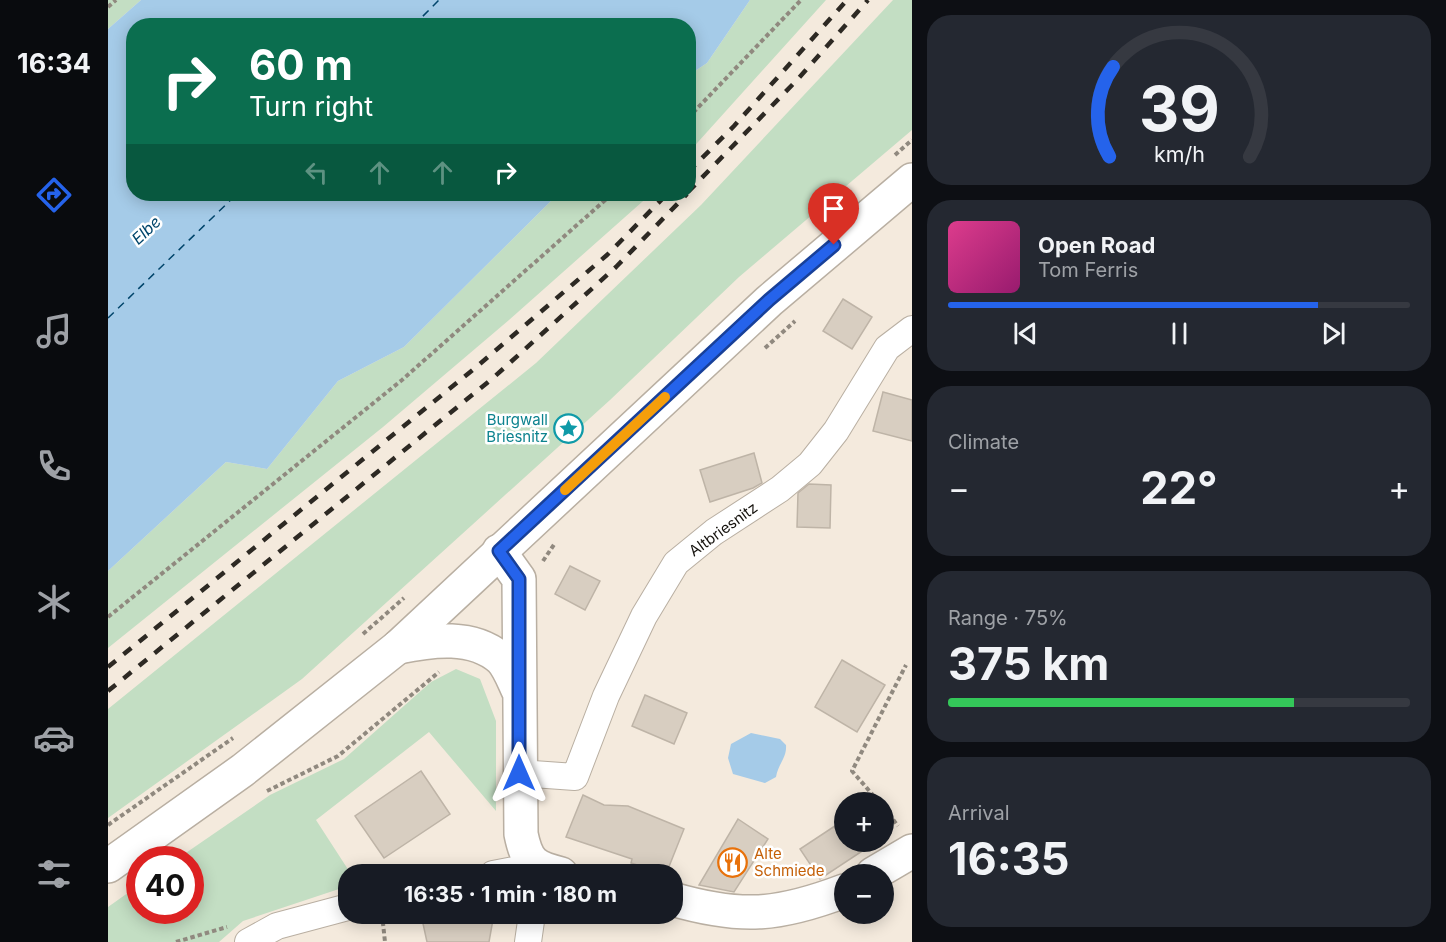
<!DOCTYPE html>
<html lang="en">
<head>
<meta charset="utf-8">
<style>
  body { margin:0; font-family:Inter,sans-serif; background:#242831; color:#f1f3f6; height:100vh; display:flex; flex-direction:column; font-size:22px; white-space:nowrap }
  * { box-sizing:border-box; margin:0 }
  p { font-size:20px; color:#9ea1a6 }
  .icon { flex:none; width:33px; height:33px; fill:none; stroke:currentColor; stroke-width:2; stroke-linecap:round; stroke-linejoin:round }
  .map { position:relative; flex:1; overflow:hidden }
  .panel { display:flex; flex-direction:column; gap:15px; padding:15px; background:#0d0f14; width:534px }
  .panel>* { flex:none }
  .banner { position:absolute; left:18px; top:18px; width:570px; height:183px; border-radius:24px; box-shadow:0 3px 15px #0003; background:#0b6e4f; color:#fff; overflow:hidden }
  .controls { position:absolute; left:726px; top:792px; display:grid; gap:12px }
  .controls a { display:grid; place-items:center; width:60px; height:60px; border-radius:50%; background:#171b24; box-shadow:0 3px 15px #0003; font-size:30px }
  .speed { position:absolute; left:18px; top:846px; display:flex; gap:12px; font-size:30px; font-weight:700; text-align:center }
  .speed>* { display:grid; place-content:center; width:78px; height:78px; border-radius:50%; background:#171b24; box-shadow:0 3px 15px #0003; line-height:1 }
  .speed .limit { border:9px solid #d22; background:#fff; color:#111 }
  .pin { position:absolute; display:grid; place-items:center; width:51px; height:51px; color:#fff; margin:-62px -26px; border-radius:50% 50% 50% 0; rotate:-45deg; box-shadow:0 0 6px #0007 }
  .pin .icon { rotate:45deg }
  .me { position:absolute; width:66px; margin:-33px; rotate:0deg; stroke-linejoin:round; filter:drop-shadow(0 0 4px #0008) }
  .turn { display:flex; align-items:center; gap:21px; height:126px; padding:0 24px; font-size:27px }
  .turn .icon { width:78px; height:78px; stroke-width:2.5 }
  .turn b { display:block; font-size:42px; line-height:51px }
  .lanes { display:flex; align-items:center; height:57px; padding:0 24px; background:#0003; justify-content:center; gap:30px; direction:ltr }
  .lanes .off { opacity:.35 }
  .big { font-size:45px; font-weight:700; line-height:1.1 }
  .panel .card { flex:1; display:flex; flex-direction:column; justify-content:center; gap:9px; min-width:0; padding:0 21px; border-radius:24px; background:#242831 }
  .panel .dial { align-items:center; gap:0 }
  .dial svg { height:156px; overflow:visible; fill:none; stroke:#363941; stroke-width:7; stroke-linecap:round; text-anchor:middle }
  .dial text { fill:#f1f3f6; stroke:none }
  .song { display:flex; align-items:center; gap:18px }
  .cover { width:72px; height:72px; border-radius:9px; background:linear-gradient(135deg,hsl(330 70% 55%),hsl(320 70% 35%)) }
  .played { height:6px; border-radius:3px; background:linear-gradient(90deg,#2563eb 80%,#363941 80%) }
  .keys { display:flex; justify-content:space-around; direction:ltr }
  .heat { display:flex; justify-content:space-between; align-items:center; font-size:33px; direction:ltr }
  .charge { height:9px; border-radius:4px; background:linear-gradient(90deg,#34c759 75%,#363941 0) }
  .trip { position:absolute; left:230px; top:864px; width:345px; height:60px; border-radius:24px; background:#171b24; box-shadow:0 3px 15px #0003; font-weight:700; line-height:60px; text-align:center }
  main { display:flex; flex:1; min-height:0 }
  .menu { display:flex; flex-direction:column; width:108px; justify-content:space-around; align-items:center; background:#090b0e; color:#9ea1a6 }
  .menu .icon { width:42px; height:42px }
  .menu .selected { color:#2563eb }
  .menu b { font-size:27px; color:#f1f3f6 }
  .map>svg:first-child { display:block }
  .green { fill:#c3dec3 }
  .water { fill:#a5cbe8 }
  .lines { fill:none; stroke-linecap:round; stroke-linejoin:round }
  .ferry { stroke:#01456b; stroke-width:1.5; stroke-dasharray:8 6; stroke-linecap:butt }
  .building { fill:#d8cec1; stroke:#beb4a7; stroke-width:1.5 }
  .street-casing { stroke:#b9afa2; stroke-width:28 }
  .secondary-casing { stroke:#b9afa2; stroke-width:36 }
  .primary-casing { stroke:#b9afa2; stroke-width:36 }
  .path { stroke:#90897f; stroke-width:4; stroke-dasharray:4.5 3; stroke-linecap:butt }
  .street { stroke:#fff; stroke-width:26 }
  .secondary { stroke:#fff; stroke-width:33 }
  .primary { stroke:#fff; stroke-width:33 }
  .rail { stroke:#2d2923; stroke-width:4.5; stroke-dasharray:10 10; stroke-linecap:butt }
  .route-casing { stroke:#184099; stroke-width:15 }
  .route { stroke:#2563eb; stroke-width:10 }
  .slow { stroke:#f59e0b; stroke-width:10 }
  .labels { text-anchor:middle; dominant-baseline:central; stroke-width:5; stroke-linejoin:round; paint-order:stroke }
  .culture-label { font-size:15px; fill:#0d838f; stroke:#fff; text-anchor:end }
  .street-label { font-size:15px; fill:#14110c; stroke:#fff }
  .food-label { font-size:15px; fill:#c56008; stroke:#fff; text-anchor:start }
  .water-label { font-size:16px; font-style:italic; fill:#01456b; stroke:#fff }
</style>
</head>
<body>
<main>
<nav class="menu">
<b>16:34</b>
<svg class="icon selected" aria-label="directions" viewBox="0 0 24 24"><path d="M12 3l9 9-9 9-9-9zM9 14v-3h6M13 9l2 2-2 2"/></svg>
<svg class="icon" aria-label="music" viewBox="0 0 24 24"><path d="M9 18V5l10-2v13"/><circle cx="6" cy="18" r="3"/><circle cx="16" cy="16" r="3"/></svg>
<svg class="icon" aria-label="phone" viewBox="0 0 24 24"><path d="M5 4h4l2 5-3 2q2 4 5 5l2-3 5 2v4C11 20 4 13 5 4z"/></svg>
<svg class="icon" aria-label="climate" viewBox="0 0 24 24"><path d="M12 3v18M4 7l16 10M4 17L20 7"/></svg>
<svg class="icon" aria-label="car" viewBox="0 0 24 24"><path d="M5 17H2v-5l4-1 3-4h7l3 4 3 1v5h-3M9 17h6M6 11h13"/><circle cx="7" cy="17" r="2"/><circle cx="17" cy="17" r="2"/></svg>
<svg class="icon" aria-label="filters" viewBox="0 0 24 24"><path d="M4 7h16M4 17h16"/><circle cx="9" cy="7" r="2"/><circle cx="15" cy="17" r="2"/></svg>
</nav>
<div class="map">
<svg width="804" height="942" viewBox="0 0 804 942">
  <rect width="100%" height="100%" fill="#f4eadd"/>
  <path class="green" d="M 0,0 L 33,0 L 0,29 Z
    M 642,0 L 718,0 L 581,152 L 581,75 L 599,63 Z
    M 785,0 L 804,0 L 804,130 L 631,277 L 502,400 L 194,679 L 0,818 L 0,709 L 428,363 L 593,205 Z
    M 450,194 L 543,194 L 401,320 L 275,427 L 0,648 L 0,571 L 118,462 L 159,469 L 230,381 L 296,347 Z
    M 348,669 L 372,679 L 388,721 L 388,811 L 321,732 L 208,820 L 243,874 L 240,874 L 240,886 L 135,921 L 111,942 L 0,942 L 0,907 L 31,885 L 32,910 L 82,910 L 82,860 L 69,859 L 162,795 L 236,759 L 323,682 Z"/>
  <path class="water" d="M 33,0 L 642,0 L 599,63 L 581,75 L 580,26 L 26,26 L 26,194 L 450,194 L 296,347 L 230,381 L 159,469 L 118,462 L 0,571 L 0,29 Z
    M 643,733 L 672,739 L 678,745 C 679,758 670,764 668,777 L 657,783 L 625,774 L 620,758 L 623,744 Z"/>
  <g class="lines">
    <path class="ferry" d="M 305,26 L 331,0
      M 0,318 L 129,194"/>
  </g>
  <path class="building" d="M 735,299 L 764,317 L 744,349 L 715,331 Z
    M 775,392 L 804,400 L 804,441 L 765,431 Z
    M 646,453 L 654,483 L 645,488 L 602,502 L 592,470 Z
    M 701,484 L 723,485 L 722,528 L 689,527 L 690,493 Z
    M 462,566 L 492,581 L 477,610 L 447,594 Z
    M 734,660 L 777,685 L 749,732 L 707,707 Z
    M 537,695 L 579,713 L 566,744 L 524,726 Z
    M 313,771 L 342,814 L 276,858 L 247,816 Z
    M 475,795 L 496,805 L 520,806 L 576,829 L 558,874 L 523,863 L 524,859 L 458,837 Z
    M 630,819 L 660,839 L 626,892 L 591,885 Z
    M 736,820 L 736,842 L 768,842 L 712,879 L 692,849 Z
    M 339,914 L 386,914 L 381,942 L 319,942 L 314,919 Z"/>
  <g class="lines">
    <defs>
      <path id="street" d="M 411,773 L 467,777 L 498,696 L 536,616 L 568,563 L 606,532 L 672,489 L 702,464 L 728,431 L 779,348 L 804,329
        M 385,874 L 427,866 L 426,874
        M 140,942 L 169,926 L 240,907
        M 420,942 L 424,914"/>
      <path id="secondary" d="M 391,551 L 411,579 L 413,834 C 419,863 426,867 453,874
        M 290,647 C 324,640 365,634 393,659 C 401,667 406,682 411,692
        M 765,874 L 804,851
        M 564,899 C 633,919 670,916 736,891"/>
      <path id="primary" d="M 0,866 L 135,770 L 290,647 L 661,301 L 804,180"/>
    </defs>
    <use href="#street" class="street-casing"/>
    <use href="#secondary" class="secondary-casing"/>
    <use href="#primary" class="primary-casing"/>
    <path class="path" d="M 0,7 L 8,0
      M 580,118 L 693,0
      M 787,155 L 804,140
      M 657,348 L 687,321
      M 435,561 L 447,543
      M 0,617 L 294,380 L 504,194
      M 255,634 L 296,598
      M 159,791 L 230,756 L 331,672
      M 771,802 L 744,771 L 798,665
      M 776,808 L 790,826
      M 0,825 L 125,738
      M 274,914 L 277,942
      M 68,942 L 119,927"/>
    <use href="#street" class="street"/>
    <use href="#secondary" class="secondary"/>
    <use href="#primary" class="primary"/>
    <path class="rail" d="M 580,172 L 626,126 L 739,0
      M 580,192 L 689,80 L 760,0
      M 0,667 L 367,368 L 499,255 L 559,194
      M 0,691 L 385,378 L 508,267 L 579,194"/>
  </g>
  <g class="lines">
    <defs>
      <path id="route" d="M 411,773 L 411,579 L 391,551 L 661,300 L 726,245"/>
    </defs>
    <use href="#route" class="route-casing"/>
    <use href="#route" class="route"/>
    <path class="slow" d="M 457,490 L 557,397"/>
  </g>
  <defs>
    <symbol id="sight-ring" viewBox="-11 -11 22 22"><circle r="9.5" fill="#fff" stroke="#0f9aa8" stroke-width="1.5"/><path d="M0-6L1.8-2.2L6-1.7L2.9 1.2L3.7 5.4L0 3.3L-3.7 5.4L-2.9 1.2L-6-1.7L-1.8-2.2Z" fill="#0f9aa8"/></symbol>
    <symbol id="restaurant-ring" viewBox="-11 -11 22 22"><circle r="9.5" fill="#fff" stroke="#e8710a" stroke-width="1.5"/><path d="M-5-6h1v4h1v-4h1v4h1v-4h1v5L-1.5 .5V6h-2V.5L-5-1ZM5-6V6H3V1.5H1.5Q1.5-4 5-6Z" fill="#e8710a"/></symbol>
  </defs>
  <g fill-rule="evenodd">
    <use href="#sight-ring" x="444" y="412" width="33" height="33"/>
    <use href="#restaurant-ring" x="608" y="846" width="33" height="33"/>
  </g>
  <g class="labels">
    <g class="culture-label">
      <text x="440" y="419">Burgwall<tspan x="440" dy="17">Briesnitz</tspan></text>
    </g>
    <g class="street-label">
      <text transform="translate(615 529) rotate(-36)">Altbriesnitz</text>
    </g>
    <g class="food-label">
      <text x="646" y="853">Alte<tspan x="646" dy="17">Schmiede</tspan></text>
    </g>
    <g class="water-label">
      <text transform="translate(38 230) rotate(-43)">Elbe</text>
    </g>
  </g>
</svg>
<div class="controls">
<a>+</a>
<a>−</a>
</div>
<div class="speed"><div class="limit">40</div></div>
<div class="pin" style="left:726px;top:245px;background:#d93025"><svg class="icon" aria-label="arrive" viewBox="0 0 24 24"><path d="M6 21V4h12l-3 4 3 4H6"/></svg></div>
<svg class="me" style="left:411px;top:773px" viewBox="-20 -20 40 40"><path d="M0-17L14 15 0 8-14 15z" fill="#2563eb" stroke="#fff" stroke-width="4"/></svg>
<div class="trip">16:35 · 1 min · 180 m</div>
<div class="banner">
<div class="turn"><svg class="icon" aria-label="right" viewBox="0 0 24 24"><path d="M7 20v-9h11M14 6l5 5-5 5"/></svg><div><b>60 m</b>Turn right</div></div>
<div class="lanes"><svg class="icon off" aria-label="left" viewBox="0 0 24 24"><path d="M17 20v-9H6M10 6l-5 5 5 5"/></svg><svg class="icon off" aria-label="ahead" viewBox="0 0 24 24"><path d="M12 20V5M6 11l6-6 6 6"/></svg><svg class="icon off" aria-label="ahead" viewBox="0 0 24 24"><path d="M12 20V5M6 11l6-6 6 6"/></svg><svg class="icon" aria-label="right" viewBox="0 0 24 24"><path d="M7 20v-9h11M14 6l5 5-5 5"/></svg></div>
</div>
</div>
<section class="panel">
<div class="card dial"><svg viewBox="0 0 100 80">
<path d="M14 69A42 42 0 1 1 86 69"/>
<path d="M14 69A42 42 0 0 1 16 23" stroke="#2563eb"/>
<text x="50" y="56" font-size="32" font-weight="700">39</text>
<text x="50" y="72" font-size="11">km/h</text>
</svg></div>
<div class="card">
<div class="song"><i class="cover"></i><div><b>Open Road</b><p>Tom Ferris</p></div></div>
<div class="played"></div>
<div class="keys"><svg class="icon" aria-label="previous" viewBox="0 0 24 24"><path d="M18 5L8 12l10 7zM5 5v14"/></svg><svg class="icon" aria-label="pause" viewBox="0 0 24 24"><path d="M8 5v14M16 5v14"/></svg><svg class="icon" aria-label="next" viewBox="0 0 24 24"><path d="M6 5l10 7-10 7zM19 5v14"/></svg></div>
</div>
<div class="card"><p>Climate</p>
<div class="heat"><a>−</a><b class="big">22°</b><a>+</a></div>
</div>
<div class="card"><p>Range · 75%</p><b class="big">375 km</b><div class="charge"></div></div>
<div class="card"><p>Arrival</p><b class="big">16:35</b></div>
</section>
</main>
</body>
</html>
